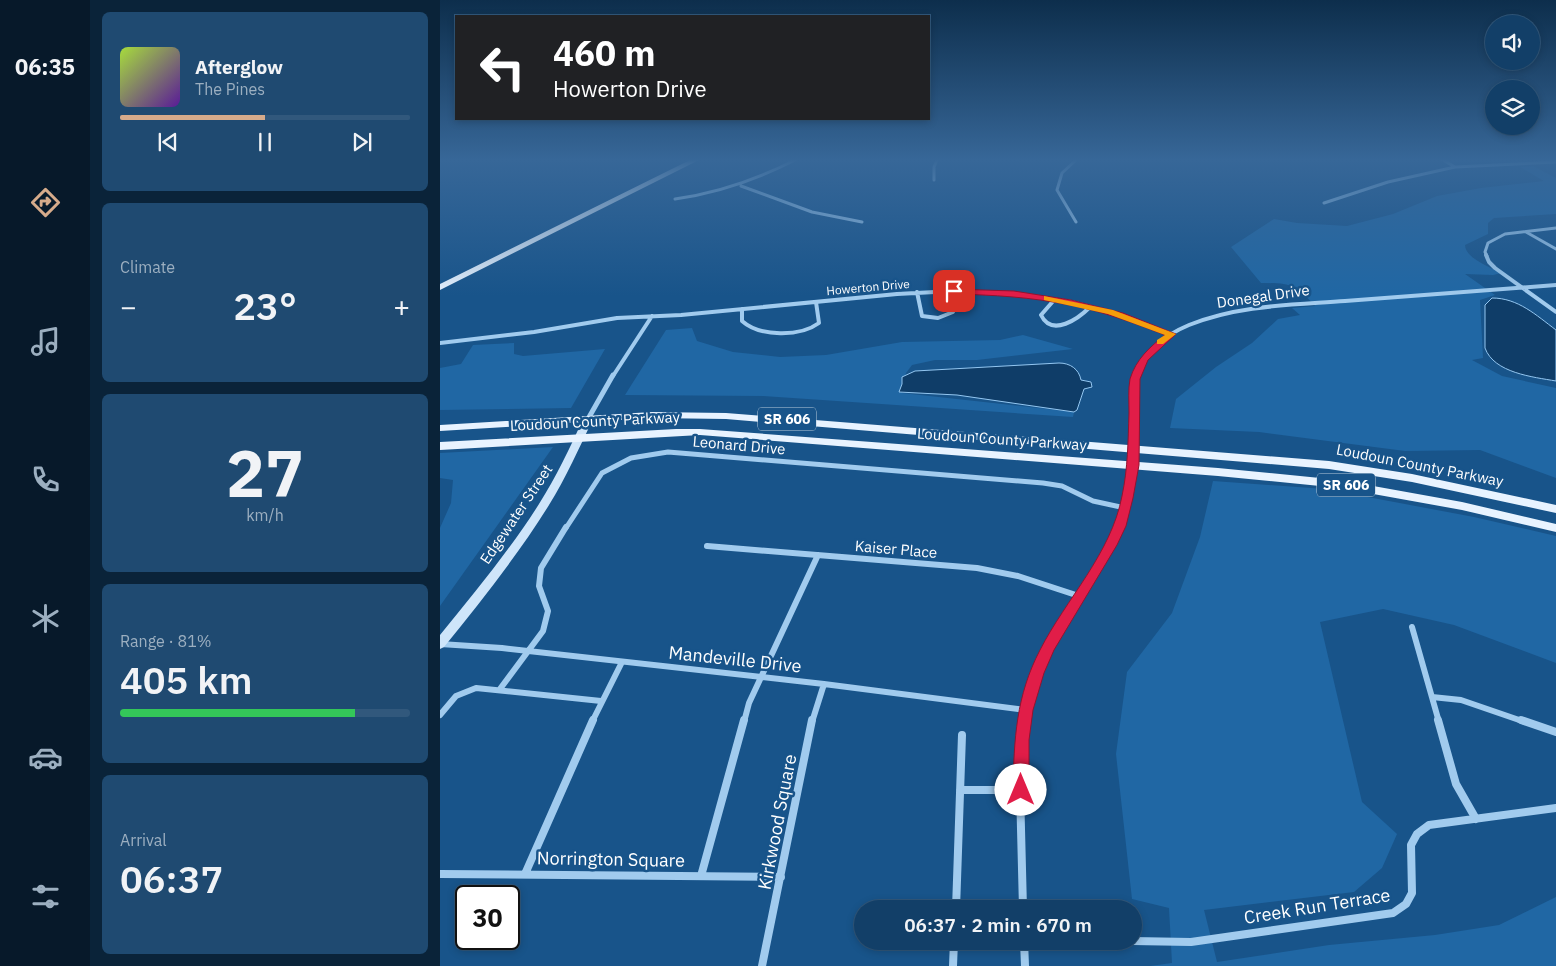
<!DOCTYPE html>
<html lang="en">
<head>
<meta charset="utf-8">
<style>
  body { margin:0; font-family:"IBM Plex Sans",sans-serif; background:#1f4a71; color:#f1f3f6; height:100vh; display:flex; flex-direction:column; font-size:19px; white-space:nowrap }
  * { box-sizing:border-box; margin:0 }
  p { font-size:16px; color:#9cafc0 }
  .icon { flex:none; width:28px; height:28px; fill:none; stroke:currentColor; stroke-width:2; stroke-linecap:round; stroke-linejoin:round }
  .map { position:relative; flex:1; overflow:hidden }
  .sheet { display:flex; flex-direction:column; gap:12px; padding:12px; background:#0a2339; width:350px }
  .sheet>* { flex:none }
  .hud { position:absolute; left:15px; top:15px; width:475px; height:105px; border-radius:0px; box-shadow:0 2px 8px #0003,0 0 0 1px #31587c; background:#202124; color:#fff; overflow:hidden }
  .buttons { position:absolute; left:1045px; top:15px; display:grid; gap:10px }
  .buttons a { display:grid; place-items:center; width:55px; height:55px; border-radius:50%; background:#123f68; box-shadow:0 2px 8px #0003,0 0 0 1px #31587c; font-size:25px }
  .speed { position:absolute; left:15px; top:885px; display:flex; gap:10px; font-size:25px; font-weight:700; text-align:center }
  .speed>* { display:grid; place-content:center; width:65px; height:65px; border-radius:50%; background:#123f68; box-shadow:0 2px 8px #0003,0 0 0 1px #31587c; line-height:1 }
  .speed .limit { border:2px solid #111; border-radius:8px; background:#fff; color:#111 }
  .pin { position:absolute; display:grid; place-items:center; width:42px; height:42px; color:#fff; margin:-21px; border-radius:10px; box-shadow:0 2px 8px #0006 }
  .me { position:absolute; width:55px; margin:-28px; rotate:0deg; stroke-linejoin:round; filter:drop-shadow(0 0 4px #0008) }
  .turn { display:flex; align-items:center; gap:18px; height:105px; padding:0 15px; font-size:22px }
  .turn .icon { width:65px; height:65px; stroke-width:2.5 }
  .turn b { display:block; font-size:35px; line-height:42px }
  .big { font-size:38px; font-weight:600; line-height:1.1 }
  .sheet .tile { flex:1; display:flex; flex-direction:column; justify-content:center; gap:8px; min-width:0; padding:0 18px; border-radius:8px; background:#1f4a71 }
  .sheet .dial { align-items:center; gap:0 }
  .dial b { font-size:65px; line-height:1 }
  .song { display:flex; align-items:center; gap:15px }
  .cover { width:60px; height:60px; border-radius:8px; background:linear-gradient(135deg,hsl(80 70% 55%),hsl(270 70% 35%)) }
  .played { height:5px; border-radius:2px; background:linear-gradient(90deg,#d6ab8b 50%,#31587c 50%) }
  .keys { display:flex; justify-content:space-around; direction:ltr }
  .heat { display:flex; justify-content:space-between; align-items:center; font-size:28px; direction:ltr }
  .charge { height:8px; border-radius:4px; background:linear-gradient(90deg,#34c759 81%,#31587c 0) }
  .trip { position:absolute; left:414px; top:900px; width:288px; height:50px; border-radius:25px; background:#123f68; box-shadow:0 2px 8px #0003,0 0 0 1px #31587c; font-weight:600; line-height:50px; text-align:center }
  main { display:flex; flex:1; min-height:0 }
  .dock { display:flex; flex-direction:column; width:90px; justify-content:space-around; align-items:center; background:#07192a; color:#9cafc0 }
  .dock .icon { width:35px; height:35px }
  .dock .on { color:#d6ab8b }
  .dock b { font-size:22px; color:#f1f3f6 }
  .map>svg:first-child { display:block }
  .green { fill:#2067a4 }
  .water { fill:#0f3d68; stroke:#94c7f1 }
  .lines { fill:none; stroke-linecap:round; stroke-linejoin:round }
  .street-far4 { stroke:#a1cbee; stroke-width:3 }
  .street-far3 { stroke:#a1cbee; stroke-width:4 }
  .street-far2 { stroke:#a1cbee; stroke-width:5 }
  .street-far1 { stroke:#a1cbee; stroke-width:6 }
  .street { stroke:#a1cbee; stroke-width:8 }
  .secondary { fill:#cee5fa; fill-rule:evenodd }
  .primary { fill:#e8f3ff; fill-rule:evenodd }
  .route { fill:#e11d48; stroke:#92132f }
  .slow { fill:#f59e0b }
  .labels { text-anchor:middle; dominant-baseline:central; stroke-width:5; stroke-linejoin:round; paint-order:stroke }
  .far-street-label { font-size:12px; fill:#fff; stroke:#18548a }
  .shield { fill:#18548a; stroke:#baccdc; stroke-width:1 }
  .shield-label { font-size:14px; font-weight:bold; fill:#fff }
  .street-label { font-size:15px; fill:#fff; stroke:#18548a }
  .near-street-label { font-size:18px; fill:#fff; stroke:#18548a }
</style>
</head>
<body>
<main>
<nav class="dock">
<b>06:35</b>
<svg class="icon on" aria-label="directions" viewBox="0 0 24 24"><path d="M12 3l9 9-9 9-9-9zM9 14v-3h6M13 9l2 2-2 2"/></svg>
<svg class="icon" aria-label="music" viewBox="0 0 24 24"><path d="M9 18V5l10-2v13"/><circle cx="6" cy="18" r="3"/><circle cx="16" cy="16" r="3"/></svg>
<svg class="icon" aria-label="phone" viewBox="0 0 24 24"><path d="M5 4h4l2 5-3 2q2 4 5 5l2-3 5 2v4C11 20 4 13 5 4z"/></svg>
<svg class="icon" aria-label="climate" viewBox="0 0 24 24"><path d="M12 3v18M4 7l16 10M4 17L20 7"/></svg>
<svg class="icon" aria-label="car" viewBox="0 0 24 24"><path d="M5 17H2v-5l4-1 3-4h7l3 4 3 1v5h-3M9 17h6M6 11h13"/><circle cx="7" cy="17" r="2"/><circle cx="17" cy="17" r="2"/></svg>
<svg class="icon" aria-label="filters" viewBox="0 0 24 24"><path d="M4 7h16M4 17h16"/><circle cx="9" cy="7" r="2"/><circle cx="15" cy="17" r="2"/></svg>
</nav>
<section class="sheet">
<div class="tile">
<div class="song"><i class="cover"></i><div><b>Afterglow</b><p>The Pines</p></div></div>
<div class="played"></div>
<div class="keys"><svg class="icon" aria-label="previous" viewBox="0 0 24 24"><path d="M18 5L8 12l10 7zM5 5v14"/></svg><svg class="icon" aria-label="pause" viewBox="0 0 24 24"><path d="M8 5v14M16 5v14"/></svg><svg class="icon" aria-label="next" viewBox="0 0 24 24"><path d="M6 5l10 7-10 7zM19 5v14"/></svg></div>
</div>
<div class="tile"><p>Climate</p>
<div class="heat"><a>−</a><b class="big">23°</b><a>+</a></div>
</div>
<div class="tile dial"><b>27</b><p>km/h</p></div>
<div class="tile"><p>Range · 81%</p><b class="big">405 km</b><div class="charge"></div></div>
<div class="tile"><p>Arrival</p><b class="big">06:37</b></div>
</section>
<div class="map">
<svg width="1116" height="966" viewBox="0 0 1116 966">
  <rect width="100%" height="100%" fill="#18548a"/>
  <path class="green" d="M 1093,166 L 1116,178 L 1116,214 L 1054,218 L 1048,223 L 1048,234 L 1025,245 C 1025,258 1051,268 1062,273 L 1053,275 L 1025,274 L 1055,295 L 1040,300 L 1043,358 L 1032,360 L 1062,376 L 1116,388 L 1116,478 L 1040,450 L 965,451 L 819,432 L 730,428 L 736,399 L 776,367 L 812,343 L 838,319 L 860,315 L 852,308 L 875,306 C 856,284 849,283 821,283 L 791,247 L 834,219 L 857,223 L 907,226 L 953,214 L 997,196 L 1041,188 L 1104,181 L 1080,167 Z
    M 252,328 L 257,341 L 293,352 L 340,357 L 386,355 L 462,342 L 560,340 L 583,335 L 633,349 L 537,360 L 495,360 L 472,365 L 466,373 L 462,393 L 634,412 L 633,417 L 323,396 L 185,395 L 226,330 Z
    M 74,343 L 74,354 L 83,356 L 165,349 L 131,408 L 0,410 L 0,368 L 21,364 L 33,345 Z
    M 113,447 L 0,606 L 0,528 L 11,503 L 13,480 L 0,478 L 0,453 Z
    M 773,481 L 885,489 L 1034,517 L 1116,536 L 1116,663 L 1014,625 L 943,609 L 880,622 L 922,802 L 957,834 L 942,868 L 914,892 L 764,910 L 777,962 L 889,945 L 995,935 L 1059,925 L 1116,897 L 1116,966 L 710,966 L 732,963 L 729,908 L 692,899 L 676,754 L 687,672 L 732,613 L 760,537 Z"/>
  <path class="water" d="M 1052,298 C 1078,298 1096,315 1116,330 L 1116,381 C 1093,377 1054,373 1045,348 L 1045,305 Z
    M 619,363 C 630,363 639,369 641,380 L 651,382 L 652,387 L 644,389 L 637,410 L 634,412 L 517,395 L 459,392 L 462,384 L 462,377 L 475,371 Z"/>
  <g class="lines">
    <path class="street-far4" d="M 636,160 L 622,173 L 617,190 L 636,222
      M 1003,160 L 1015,167
      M 494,180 L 494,167 L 497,160
      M 301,186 L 372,212 L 422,222
      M 235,199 C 278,193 316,180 355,160
      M 884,203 L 948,182 L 1015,167 L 1116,162
      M 1086,232 L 1116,249
      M 1047,256 L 1045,252 L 1048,243 L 1065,234 L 1116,228"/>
    <path class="street-far3" d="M 1046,255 L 1049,262 L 1055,268 L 1116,312
      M 477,292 L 482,316 L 498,318 L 513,312 L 514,291
      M 615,299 L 601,315 C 612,338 639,318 650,307
      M 302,309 L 302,321 C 320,337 360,337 379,323 L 376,302
      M 0,343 L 94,332 L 177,318 L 241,315 L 457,294 L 514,291 L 574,294 L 631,302 L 670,312 L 731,334
      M 173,376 L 212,316
      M 696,376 C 704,351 725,335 749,325 C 798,305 852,305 905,301 C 975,296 1046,290 1116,285"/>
    <path class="street-far2" d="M 148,419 L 173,375
      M 126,528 L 162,473 L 191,458 L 228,452 L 603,483 L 622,486 L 653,501 L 685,508
      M 678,528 C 691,496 693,463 693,429 C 693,411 692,393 696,375"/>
    <path class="street-far1" d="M 267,546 L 537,568 L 578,576 L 639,596
      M 972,627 L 999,722
      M 0,644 L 62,648 L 384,684 L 586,710
      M 60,689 L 103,631 L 108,611 L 99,586 L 101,568 L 126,527
      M 992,697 L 1021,700 L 1085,722
      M 0,715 L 16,696 L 36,688 L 161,701
      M 152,722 L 182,662
      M 304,722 L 309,703 L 378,555
      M 372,722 L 384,684
      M 585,722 C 587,705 590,689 596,673 C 615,621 655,578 678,527"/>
    <path class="street" d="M 998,720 L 1016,784 L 1036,819
      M 1081,720 L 1116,732
      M 520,790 L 581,790
      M 0,874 L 341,877
      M 85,874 L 153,720
      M 261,876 L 304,720
      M 516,909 L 522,735
      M 583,909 L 580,789 L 585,720
      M 584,941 L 585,966
      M 692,941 L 751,942 L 953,913 L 966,904 L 972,893 L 971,845 L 977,834 L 989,825 L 1116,808
      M 322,966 L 372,720
      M 513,966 L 514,941"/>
    <path class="secondary" d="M 148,416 L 153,419 C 139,448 126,478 109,505 C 78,555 41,601 4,647 L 0,649 L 0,635 C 34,593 70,550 99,504 C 116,477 130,448 143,419 Z"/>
    <path class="primary" d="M 250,160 L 259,160 L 0,290 L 0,284 Z
      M 212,412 L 286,413 L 889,461 L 972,474 L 1116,505 L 1116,513 L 972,482 L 889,469 L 286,419 L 212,418 L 0,431 L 0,425 Z
      M 236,429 L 260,429 L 778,468 L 900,480 L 1022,502 L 1116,524 L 1116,532 L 1022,510 L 900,488 L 778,476 L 260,435 L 0,450 L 0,442 Z"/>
  </g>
  <linearGradient id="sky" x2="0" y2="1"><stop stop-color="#0d2e4c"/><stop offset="0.54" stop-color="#376798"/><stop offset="1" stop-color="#376798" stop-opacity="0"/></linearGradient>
  <rect width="1116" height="296" fill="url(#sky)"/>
  <path class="route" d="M 512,289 L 574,291 L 631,300 L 683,313 L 736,334 L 708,360 L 700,379 L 699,465 L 693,498 L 686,526 L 677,545 L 614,650 L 604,673 L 593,710 L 589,740 L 589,790 L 587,795 L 581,797 L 575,795 L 573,790 C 574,739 576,696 600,650 C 626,599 671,554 682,496 C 688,468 688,441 689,413 C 689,402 688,389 690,379 C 696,359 710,347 725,335 C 694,323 662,311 629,305 C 591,297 553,295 514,294 L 512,293 Z"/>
  <path class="slow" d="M 604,296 L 673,310 L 736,334 L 723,344 L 717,344 L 717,340 L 725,335 L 668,314 L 604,300 Z"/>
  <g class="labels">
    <g class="far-street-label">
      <text transform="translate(428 287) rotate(-5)">Howerton Drive</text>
    </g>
    <g class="shield">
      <rect x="318" y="407.5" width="58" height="23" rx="4"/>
      <rect x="877" y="473.5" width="58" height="23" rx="4"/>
    </g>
    <g class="shield-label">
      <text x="347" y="419">SR 606</text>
      <text x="906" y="485">SR 606</text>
    </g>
    <g class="street-label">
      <text transform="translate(823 296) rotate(-8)">Donegal Drive</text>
      <text transform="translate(155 421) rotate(-3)">Loudoun County Parkway</text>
      <text transform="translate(562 439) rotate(4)">Loudoun County Parkway</text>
      <text transform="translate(299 445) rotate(5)">Leonard Drive</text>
      <text transform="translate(980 465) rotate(11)">Loudoun County Parkway</text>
      <text transform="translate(76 514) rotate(-56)">Edgewater Street</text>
      <text transform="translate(456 549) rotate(5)">Kaiser Place</text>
    </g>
    <g class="near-street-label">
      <text transform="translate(295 659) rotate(6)">Mandeville Drive</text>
      <text transform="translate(337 822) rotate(-79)">Kirkwood Square</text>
      <text transform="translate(171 859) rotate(1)">Norrington Square</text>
      <text transform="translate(877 906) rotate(-9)">Creek Run Terrace</text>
    </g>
  </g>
</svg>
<div class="buttons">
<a><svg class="icon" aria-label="sound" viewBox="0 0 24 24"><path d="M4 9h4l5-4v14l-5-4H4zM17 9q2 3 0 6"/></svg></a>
<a><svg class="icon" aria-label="layers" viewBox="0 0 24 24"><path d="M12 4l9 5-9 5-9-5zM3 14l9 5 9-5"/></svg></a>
</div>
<div class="speed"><div class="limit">30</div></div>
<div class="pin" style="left:514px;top:291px;background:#d93025"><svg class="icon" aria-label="arrive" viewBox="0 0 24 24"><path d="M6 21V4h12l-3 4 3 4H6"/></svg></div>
<svg class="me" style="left:581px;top:790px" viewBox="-20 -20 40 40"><circle r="19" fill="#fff"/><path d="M0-13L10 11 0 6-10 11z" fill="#e11d48"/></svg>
<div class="trip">06:37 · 2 min · 670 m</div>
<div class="hud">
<div class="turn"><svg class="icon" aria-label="left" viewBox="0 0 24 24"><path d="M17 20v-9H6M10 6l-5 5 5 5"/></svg><div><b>460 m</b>Howerton Drive</div></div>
</div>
</div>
</main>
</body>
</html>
